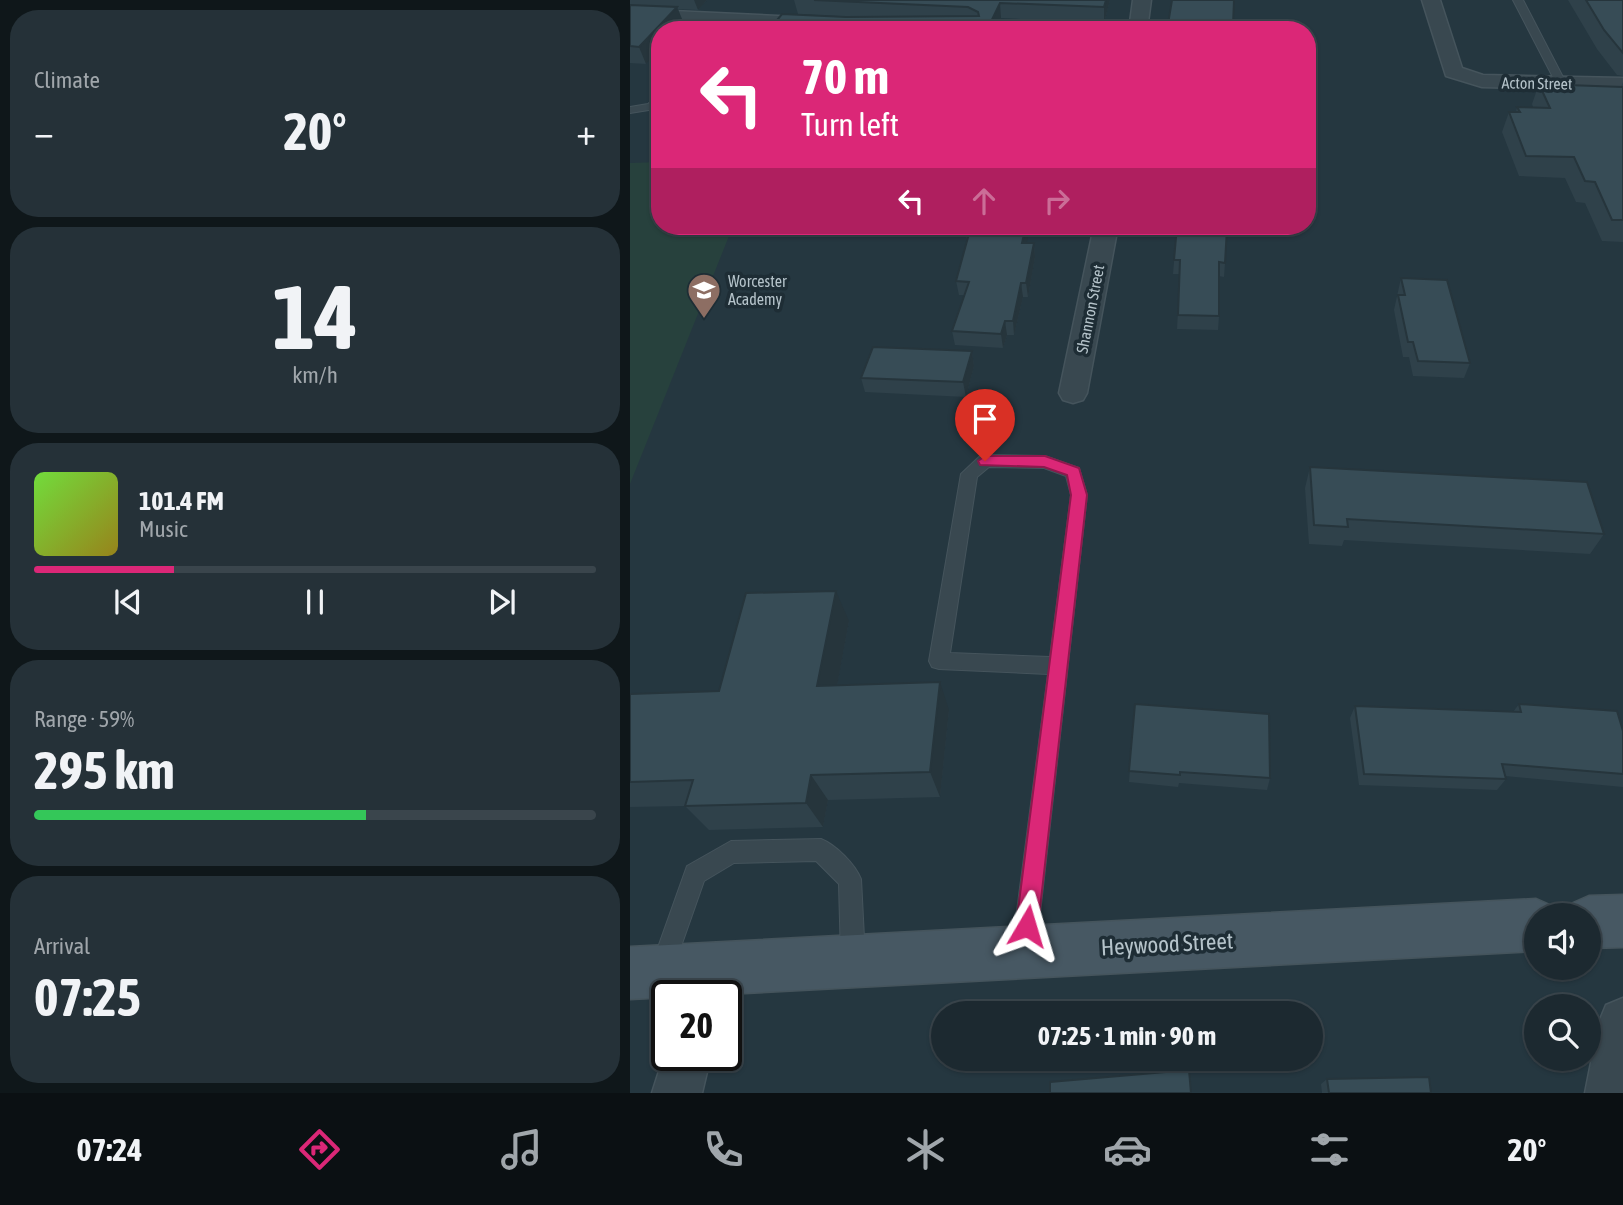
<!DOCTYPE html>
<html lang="en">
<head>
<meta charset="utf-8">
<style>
  body { margin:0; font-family:"Asap Condensed",sans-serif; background:#253138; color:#f1f3f6; height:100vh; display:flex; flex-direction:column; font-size:26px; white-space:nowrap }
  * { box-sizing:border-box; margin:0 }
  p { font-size:23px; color:#a0a6ab }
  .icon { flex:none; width:38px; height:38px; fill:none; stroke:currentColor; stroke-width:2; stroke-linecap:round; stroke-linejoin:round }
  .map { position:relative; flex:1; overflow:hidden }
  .details { display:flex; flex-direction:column; gap:10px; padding:10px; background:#0f171a; width:630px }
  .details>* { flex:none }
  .top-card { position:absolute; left:21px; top:21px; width:665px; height:214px; border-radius:28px; box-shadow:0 2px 5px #0004,0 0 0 2px #3a454c; background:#db2777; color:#fff; overflow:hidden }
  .tools { position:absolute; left:894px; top:903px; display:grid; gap:14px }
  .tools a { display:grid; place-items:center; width:77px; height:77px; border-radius:50%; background:#1c2930; box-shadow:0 2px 5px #0004,0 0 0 2px #3a454c; font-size:35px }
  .speed { position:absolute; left:21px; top:980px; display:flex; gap:14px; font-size:35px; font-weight:700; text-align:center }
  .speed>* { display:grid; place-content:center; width:91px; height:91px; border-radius:50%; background:#1c2930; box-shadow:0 2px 5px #0004,0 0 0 2px #3a454c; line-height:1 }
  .speed .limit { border:4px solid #111; border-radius:10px; background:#fff; color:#111 }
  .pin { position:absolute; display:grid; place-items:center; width:60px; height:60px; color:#fff; margin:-72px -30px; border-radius:50% 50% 50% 0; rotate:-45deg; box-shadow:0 0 7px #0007 }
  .pin .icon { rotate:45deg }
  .me { position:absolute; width:77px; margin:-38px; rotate:7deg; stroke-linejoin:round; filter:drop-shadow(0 0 5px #0008) }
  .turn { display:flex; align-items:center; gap:24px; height:147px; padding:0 35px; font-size:32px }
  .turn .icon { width:91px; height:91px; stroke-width:2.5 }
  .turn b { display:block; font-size:49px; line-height:60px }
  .lanes { display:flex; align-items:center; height:66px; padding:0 35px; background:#0003; justify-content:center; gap:35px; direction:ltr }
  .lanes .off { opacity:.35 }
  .big { font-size:52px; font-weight:700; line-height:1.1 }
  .details .widget { flex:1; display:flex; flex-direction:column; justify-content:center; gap:10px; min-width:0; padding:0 24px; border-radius:28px; background:#253138 }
  .details .dial { align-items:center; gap:0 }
  .dial b { font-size:91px; line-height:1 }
  .song { display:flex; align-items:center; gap:21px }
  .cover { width:84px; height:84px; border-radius:10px; background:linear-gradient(135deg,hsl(100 70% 55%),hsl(50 70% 35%)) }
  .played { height:7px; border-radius:4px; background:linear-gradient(90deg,#db2777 25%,#3a454c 25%) }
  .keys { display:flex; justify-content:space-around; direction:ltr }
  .heat { display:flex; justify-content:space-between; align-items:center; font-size:38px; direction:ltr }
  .charge { height:10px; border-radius:5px; background:linear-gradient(90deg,#34c759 59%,#3a454c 0) }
  .trip { position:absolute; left:301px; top:1001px; width:392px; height:70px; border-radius:35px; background:#1c2930; box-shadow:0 2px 5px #0004,0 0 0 2px #3a454c; font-weight:700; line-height:70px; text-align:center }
  .tab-bar { display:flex; height:112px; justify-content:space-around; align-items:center; background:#0b1013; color:#a0a6ab }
  .tab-bar .icon { width:49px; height:49px }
  .tab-bar .selected { color:#db2777 }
  .tab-bar b { font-size:32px; color:#f1f3f6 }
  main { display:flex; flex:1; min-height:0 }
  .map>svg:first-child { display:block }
  .green { fill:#27413d }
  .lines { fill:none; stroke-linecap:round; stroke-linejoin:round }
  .lane-casing { stroke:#45545c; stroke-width:2 }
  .street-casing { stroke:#45545c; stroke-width:3 }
  .secondary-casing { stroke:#45545c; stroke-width:3 }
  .lane { fill:#394850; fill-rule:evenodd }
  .street { fill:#394850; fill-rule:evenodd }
  .secondary { fill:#475863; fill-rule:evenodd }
  .wall { fill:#2f414a }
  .shaded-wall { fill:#26353c }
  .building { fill:#374c56; stroke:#26353c; stroke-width:2 }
  .route { fill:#db2777; stroke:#8e194d; stroke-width:2 }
  .labels { text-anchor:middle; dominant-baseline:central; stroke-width:7; stroke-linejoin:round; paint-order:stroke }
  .far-street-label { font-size:16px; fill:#b5c3ca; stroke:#1e2d35 }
  .far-poi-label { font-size:16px; fill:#b5c3ca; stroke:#1e2d35; text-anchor:start }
  .near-street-label { font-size:23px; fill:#b5c3ca; stroke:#1e2d35 }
</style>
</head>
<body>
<main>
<section class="details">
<div class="widget"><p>Climate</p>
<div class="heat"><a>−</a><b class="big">20°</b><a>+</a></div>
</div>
<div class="widget dial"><b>14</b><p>km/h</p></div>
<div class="widget">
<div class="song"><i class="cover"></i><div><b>101.4 FM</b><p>Music</p></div></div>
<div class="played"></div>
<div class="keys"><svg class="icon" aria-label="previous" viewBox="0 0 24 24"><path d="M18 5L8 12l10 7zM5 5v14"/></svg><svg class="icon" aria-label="pause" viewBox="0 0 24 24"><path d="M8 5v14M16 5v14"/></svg><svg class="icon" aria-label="next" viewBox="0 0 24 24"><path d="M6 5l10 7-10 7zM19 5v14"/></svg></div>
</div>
<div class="widget"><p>Range · 59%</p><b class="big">295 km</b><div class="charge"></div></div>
<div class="widget"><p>Arrival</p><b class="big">07:25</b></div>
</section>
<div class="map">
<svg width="993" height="1093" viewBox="0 0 993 1093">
  <rect width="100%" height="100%" fill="#253740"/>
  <path class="green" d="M 30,162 L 30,226 L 103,226 L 0,484 L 0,163 Z"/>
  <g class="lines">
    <defs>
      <path id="lane" d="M 883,0 L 893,0 L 936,83 L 935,85 L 926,83 Z
        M 94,16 L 102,18 L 93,30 L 83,30 Z
        M 30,94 L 30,104 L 25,109 L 0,113 L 0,107 L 18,104 Z
        M 355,455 L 415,456 L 449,468 L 457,495 L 406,949 L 402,957 L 394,961 L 386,957 L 382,949 L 418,674 L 309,669 L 302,667 L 299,661 L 331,474 L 349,457 ZM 359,467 L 414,468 L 436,476 L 441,495 L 420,657 L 320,653 L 347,477 Z
        M 191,839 C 206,845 225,864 231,879 L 235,958 L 231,966 L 223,970 L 215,966 L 211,958 L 209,884 L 186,861 L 104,863 L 74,881 L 41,975 L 33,979 L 25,975 L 21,967 L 57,866 L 101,841 Z"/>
      <path id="street" d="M 503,0 L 521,0 L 517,30 L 499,30 Z
        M 792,0 L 810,0 L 832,68 L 853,75 L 993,78 L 993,90 L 852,87 L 816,76 Z
        M 0,9 L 190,18 L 199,23 L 190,28 L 0,19 Z
        M 464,226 L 488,226 L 457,393 L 453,400 L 443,403 L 433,400 L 429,393 Z
        M 993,998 L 993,1093 L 955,1093 L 969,1022 L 976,1005 Z
        M 37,1046 L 37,1055 L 81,1055 L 72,1093 L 22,1093 Z"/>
      <path id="secondary" d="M 993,895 L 993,947 L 959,948 L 959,915 L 936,915 L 941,904 L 959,896 Z
        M 906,899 L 924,907 L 928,915 L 906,915 L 906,951 L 0,999 L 0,947 Z"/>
    </defs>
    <use href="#lane" class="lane-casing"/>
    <use href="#street" class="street-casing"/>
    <use href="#secondary" class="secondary-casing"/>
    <use href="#lane" class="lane"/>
    <use href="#street" class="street"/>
    <use href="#secondary" class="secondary"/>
  </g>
  <path class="wall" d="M 0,0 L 77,0 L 68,10 L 48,9 L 54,24 L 48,30 L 30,30 L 16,64 L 0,63 Z
    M 164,0 L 480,0 L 474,23 L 371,18 L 366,30 L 139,30 L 216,17 L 228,17 L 168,14 Z
    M 938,0 L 993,0 L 993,76 L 987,75 L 967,49 Z
    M 538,24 L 603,26 L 603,30 L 538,30 Z
    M 993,82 L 993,242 L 972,241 L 955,203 L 946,202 L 935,178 L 889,176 L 872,132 L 879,112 L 886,112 L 887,107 L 903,107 L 902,104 L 909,84 L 991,87 Z
    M 337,226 L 397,243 L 404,243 L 405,257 L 398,297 L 393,297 L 384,335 L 377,335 L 373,348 L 325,345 L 322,331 L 334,295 L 329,295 L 326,281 L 337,241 L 335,230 Z
    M 545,226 L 591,226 L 595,263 L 594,277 L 589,276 L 589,316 L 588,330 L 547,329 L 550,274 L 543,274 L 547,227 Z
    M 771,278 L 840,363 L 834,378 L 783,376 L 779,357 L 773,357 L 764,310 Z
    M 342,351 L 344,366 L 336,397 L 235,392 L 231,378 Z
    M 680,467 L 974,534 L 960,554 L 714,540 L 712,546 L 679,544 L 675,488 Z
    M 219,621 L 207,685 L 319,710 L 310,797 L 198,800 L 193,827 L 79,830 L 55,806 L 0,807 L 0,694 L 89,691 Z
    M 505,704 L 640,778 L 637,790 L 549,783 L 548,787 L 499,782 Z
    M 889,704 L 993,774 L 993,787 L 875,776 L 876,779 L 867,790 L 729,785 L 720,718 L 725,706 L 883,712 Z
    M 697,1079 L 801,1093 L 692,1093 L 691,1084 Z"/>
  <path class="shaded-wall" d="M 64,0 L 77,0 L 68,10 Z
    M 476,0 L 480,0 L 474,23 L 474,7 Z
    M 370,3 L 371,18 L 366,30 L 357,30 Z
    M 47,7 L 54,24 L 48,30 L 30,30 L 30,49 L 16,64 L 9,47 Z
    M 396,226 L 401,226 L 393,257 L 392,243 Z
    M 404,243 L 405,257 L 398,297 L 396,283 Z
    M 391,283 L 393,297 L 384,335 L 383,321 Z
    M 375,321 L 377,335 L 373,348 L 371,334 Z
    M 342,351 L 344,366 L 336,397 L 333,382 Z
    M 206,591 L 219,621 L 202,713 L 187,686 Z
    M 310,682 L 319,710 L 310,797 L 300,772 Z
    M 181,775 L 198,800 L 193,827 L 176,803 Z"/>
  <path class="building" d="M 184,0 L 476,0 L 474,7 L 370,3 L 357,30 L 139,30 L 152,14 L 216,17 L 349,16 L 348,12 L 338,7 Z
    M 542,0 L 604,0 L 603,26 L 538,24 Z
    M 956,0 L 993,0 L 993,53 L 974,30 Z
    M 0,5 L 47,7 L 9,47 L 0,46 Z
    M 909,84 L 993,87 L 993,220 L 982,220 L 965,182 L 955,181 L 944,157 L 896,156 L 879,112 L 890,112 L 887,107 L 920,108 Z
    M 337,226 L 396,226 L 392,243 L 404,243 L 396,283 L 391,283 L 383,321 L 375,321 L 371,334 L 322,331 L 339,282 L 326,281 L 340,230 L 335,230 Z
    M 547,226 L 591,226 L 590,227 L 597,228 L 595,263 L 589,262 L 589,316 L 548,315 L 550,260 L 544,260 Z
    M 771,278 L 817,280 L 840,363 L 788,361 L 783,342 L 778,342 L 768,295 L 775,295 Z
    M 243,347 L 342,351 L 333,382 L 231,378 Z
    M 680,467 L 957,482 L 974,534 L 717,519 L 718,527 L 684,525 Z
    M 206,591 L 187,686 L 310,682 L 300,772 L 181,775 L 176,803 L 55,806 L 63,780 L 0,782 L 0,694 L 89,691 L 116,593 Z
    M 505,704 L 639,714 L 640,778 L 550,772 L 550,775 L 499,771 Z
    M 889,704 L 987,711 L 993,731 L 993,774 L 872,764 L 876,779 L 734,774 L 725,706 L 891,712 Z
    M 559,1070 L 561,1093 L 420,1093 L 420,1082 Z
    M 799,1077 L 801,1093 L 699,1093 L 697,1079 Z"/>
  <path class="route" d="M 355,456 L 415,456 L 449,468 L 457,495 L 408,926 L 404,933 L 397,937 L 389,933 L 386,926 L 441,495 L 437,475 L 414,467 L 350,465 L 348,461 Z"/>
  <defs>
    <symbol id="school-pin" viewBox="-11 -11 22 30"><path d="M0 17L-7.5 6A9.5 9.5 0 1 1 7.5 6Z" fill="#8d6e63" stroke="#1e2d35"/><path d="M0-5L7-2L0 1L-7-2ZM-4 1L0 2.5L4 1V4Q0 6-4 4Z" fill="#fff"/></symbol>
  </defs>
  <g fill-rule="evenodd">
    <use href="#school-pin" x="55" y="271" width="38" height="52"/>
  </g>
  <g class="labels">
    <g class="far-street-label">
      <text transform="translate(907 83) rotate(1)">Acton Street</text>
      <text transform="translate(460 309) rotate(-79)">Shannon Street</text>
    </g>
    <g class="far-poi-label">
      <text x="98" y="281">Worcester<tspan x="98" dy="18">Academy</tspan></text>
    </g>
    <g class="near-street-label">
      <text transform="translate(537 944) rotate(-3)">Heywood Street</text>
    </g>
  </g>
</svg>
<div class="tools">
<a><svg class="icon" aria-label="sound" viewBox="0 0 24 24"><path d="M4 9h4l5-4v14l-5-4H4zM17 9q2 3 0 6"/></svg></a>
<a><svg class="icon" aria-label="search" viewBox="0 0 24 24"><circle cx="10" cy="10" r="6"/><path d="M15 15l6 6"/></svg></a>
</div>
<div class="speed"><div class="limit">20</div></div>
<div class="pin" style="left:355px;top:461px;background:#d93025"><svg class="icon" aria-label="arrive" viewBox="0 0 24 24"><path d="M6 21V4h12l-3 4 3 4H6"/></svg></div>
<svg class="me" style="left:397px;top:926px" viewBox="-20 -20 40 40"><path d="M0-17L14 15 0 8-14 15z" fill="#db2777" stroke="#fff" stroke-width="4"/></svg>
<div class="trip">07:25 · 1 min · 90 m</div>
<div class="top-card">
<div class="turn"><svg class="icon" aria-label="left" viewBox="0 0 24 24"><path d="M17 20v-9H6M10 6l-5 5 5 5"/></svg><div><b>70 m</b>Turn left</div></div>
<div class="lanes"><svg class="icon" aria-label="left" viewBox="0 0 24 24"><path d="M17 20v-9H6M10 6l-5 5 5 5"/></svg><svg class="icon off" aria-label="ahead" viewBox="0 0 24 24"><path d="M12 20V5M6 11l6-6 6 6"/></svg><svg class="icon off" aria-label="right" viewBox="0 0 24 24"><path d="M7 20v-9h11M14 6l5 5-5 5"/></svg></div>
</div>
</div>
</main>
<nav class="tab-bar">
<b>07:24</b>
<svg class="icon selected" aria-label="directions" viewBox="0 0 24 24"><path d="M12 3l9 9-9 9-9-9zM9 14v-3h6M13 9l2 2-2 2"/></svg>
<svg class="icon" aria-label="music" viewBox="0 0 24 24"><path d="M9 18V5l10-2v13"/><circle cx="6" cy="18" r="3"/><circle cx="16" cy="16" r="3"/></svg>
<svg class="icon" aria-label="phone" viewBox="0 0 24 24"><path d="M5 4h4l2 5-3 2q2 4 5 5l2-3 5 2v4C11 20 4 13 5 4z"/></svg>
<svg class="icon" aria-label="climate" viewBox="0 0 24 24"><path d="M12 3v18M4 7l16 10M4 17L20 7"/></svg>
<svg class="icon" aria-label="car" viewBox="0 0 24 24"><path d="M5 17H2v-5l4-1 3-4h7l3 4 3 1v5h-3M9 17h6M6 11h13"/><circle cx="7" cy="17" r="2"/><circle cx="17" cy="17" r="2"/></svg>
<svg class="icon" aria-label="filters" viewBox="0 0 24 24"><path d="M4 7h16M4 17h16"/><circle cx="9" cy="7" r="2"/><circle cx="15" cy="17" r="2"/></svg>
<b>20°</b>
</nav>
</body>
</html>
